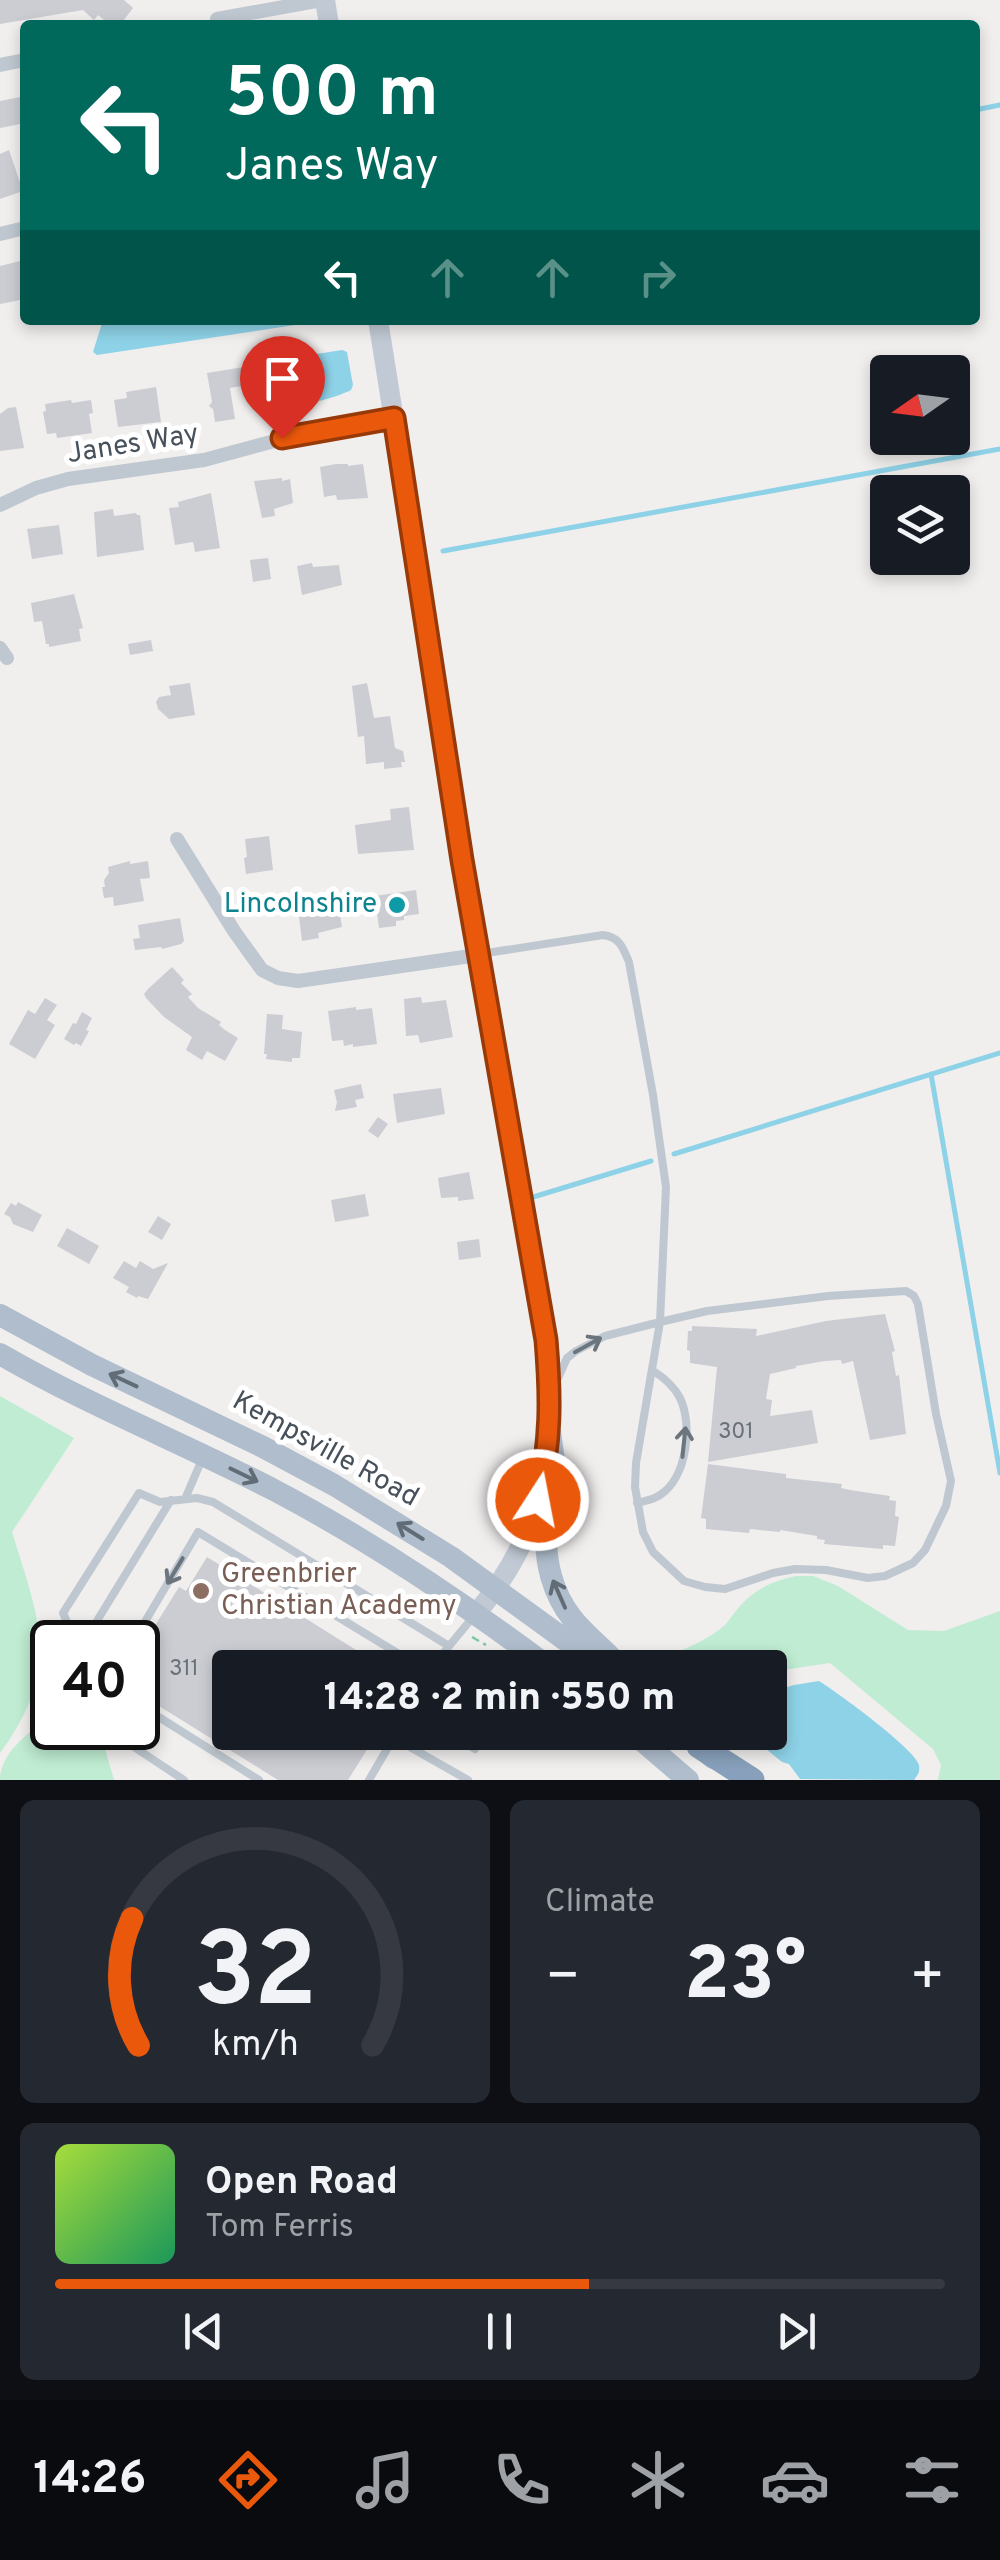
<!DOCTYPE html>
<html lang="en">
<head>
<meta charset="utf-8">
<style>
  body { margin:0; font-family:Overpass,sans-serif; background:#242831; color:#f1f3f6; height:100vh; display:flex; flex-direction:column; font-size:38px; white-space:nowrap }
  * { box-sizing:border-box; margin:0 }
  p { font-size:32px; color:#9ea1a6 }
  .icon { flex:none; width:55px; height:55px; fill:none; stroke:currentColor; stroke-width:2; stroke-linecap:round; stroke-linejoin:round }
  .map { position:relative; height:1780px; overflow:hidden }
  .side { display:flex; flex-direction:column; gap:20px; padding:20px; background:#0d0f14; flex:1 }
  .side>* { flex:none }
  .guide { position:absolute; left:20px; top:20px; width:960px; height:305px; border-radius:10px; box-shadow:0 5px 15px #0003; background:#00695c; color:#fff; overflow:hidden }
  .needle { width:65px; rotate:256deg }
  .fabs { position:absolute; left:870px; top:355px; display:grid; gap:20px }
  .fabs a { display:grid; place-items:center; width:100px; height:100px; border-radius:10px; background:#171b24; box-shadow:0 5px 15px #0003; font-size:50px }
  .speed { position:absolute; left:30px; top:1620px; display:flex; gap:20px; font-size:50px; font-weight:700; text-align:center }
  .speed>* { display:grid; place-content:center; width:130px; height:130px; border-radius:50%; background:#171b24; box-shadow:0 5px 15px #0003; line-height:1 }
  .speed .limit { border:5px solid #111; border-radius:15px; background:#fff; color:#111 }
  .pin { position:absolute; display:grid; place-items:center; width:85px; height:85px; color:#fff; margin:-102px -42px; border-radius:50% 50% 50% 0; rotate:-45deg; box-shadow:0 0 10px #0007 }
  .pin .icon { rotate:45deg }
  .me { position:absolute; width:110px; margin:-55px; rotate:11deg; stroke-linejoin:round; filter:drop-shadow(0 0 8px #0008) }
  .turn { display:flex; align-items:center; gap:35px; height:210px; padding:0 40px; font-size:45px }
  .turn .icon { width:130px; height:130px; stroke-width:2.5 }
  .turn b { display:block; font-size:70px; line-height:85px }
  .lanes { display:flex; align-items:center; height:95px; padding:0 40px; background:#0003; justify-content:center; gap:50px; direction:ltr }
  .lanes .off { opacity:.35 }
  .big { font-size:75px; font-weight:800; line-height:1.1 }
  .side .card { flex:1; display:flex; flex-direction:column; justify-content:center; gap:15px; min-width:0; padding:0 35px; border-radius:15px; background:#242831 }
  .side .dial { align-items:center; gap:0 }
  .dial svg { height:260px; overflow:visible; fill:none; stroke:#363941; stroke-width:7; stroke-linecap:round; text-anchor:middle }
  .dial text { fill:#f1f3f6; stroke:none }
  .song { display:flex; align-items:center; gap:30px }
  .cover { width:120px; height:120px; border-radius:15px; background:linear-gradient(135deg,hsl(80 70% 55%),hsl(150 70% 35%)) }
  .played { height:10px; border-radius:5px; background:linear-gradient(90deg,#ea580c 60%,#363941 60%) }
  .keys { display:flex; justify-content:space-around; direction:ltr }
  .heat { display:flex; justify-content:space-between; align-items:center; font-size:55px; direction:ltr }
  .side .tiles { flex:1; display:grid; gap:20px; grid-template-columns:1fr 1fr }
  .card:last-child { grid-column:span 2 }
  .trip { position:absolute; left:212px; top:1650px; width:575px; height:100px; border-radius:10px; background:#171b24; box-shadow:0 5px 15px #0003; font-weight:800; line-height:100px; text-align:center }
  .dock { display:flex; height:160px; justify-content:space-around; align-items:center; background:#090b0e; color:#9ea1a6 }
  .dock .icon { width:70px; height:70px }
  .dock .active { color:#ea580c }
  .dock b { font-size:45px; color:#f1f3f6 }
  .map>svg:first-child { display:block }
  .green { fill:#bfecd2 }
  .water { fill:#8ed2e7 }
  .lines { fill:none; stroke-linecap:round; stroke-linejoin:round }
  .stream { stroke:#8ed2e7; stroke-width:5 }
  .building { fill:#cbcdd3 }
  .path { stroke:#78c9a3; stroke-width:2.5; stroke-dasharray:8 5; stroke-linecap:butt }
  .lane { stroke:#bfc8d0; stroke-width:8 }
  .street { stroke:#bfc8d0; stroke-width:14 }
  .secondary { stroke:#c0c9d4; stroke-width:20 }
  .primary { stroke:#afbdcc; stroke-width:22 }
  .highway { stroke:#88a0bb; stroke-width:25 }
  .oneway { stroke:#6b757e }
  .oneway2 { stroke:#616c77 }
  .route-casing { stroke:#983908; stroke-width:25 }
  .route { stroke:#ea580c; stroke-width:18 }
  .culture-dot { fill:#0f9aa8; stroke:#fff; stroke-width:4 }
  .education-dot { fill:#8d6e63; stroke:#fff; stroke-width:4 }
  .labels { text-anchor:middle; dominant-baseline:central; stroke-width:10; stroke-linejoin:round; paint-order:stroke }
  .number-label { font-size:22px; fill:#687079 }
  .street-label { font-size:28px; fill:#47515b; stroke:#fff }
  .culture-label { font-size:28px; fill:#0d838f; stroke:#fff; text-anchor:end }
  .education-label { font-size:28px; fill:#785e54; stroke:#fff; text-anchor:start }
</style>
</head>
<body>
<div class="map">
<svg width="1000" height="1780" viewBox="0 0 1000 1780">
  <rect width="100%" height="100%" fill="#f1eeee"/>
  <path class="green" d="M 0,1396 L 74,1438 L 12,1532 C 40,1623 62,1668 0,1753 Z
    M 796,1576 L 813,1576 L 838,1586 L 908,1630 L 944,1631 L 1000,1611 L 1000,1780 L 938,1780 L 941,1765 L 933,1749 L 830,1663 L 770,1672 L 770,1668 L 669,1667 L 663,1658 C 684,1649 709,1640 726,1624 C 731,1618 735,1611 741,1605 C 755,1589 775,1580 796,1576 Z
    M 52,1717 L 52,1728 L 99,1728 L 114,1780 L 0,1780 C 0,1753 31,1729 52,1717 Z"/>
  <path class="water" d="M 103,320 L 328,320 L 97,355 L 93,352 Z
    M 342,350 L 347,352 L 353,385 L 351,390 C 336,398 284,413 271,401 C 264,395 263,379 261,370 L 266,362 Z
    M 819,1681 C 837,1692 915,1749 919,1765 C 920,1773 918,1774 914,1780 L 800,1779 L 789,1764 L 782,1762 L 756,1741 L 750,1733 L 770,1732 L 770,1692 L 794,1685 Z"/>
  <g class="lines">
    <path class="stream" d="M 975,110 L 1000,105
      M 443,551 L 1000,449
      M 931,1074 L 1000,1473
      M 674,1154 L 1000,1053
      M 530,1198 L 651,1161"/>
  </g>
  <path class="building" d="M 0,0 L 124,0 L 133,8 L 120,25 L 110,25 L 98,15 L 94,20 L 83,10 L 0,24 Z
    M 25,96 L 25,123 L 0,128 L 0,101 Z
    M 9,150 L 23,191 L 0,199 L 0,154 Z
    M 20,261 L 22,266 L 25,266 L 25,299 L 0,304 L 0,266 Z
    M 244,367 L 247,385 L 230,388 L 235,419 L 215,422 L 213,409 L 209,406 L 212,402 L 207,373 Z
    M 156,387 L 161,422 L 118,427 L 114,400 L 127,398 L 126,392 Z
    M 71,400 L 72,403 L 91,400 L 93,413 L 89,414 L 92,433 L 57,438 L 56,433 L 47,434 L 43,412 L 46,411 L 45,404 Z
    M 16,407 L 24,448 L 0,451 L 0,414 L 8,408 Z
    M 336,464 L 348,464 L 348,466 L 363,464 L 368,498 L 337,500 L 336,495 L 324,497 L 320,467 Z
    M 282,478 L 282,481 L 290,479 L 293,503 L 274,509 L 275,516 L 262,518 L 254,481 Z
    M 211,493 L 220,548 L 195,552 L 193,542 L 175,545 L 169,508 L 179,507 L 178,502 Z
    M 113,509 L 114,516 L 136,513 L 137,515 L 140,515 L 144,550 L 97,557 L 94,512 Z
    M 59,525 L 63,554 L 32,559 L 27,529 Z
    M 268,558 L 271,579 L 253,582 L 250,560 Z
    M 312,563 L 313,567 L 339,565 L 342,585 L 302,595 L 297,566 Z
    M 74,594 L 83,628 L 79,629 L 81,641 L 49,647 L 49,644 L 46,644 L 42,621 L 34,622 L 31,603 Z
    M 151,640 L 153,651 L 130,655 L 128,644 Z
    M 190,683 L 195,715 L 169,719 L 158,709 L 156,702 L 159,697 L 171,695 L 169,686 Z
    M 367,683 L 374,718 L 390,716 L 395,748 L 403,751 L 405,762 L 401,762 L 402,767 L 384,769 L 384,762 L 366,764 L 364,736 L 358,737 L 352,686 Z
    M 409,807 L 414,850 L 358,854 L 355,825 L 391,820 L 390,809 Z
    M 269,836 L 273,870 L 246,874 L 244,858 L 247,857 L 245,839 Z
    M 130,861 L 130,864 L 148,861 L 150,878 L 140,879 L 144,901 L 114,906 L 113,897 L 104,898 L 102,887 L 105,887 L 104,880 L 109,873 L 108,867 Z
    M 416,890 L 419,914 L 404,916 L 404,920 L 396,921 L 396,926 L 379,928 L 375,896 Z
    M 338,902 L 342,927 L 318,933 L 319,938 L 302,941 L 298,908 Z
    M 180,918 L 184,941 L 181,944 L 162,949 L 161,947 L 135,950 L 133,939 L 140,938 L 138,925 Z
    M 172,967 L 184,980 L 181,983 L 192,994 L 188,997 L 198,1008 L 221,1022 L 219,1025 L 225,1030 L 238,1038 L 225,1061 L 207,1051 L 202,1060 L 186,1050 L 192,1037 L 164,1017 L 146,998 L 144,994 L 148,989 Z
    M 421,997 L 422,1003 L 446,1000 L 453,1037 L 420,1043 L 418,1035 L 406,1036 L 404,999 Z
    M 45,998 L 57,1005 L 47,1020 L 55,1025 L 35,1059 L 9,1044 L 28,1010 L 35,1014 Z
    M 356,1007 L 356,1010 L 372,1008 L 377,1044 L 353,1047 L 353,1044 L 344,1046 L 343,1040 L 332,1041 L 328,1011 Z
    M 82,1012 L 92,1018 L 86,1030 L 89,1031 L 81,1046 L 76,1043 L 74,1045 L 64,1039 L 73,1023 L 76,1024 Z
    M 267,1014 L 283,1015 L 282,1029 L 302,1032 L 300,1058 L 292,1058 L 292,1062 L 266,1059 L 267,1054 L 264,1054 Z
    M 361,1084 L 364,1098 L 355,1100 L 357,1107 L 335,1111 L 337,1102 L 334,1090 Z
    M 441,1088 L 445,1114 L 397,1123 L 393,1094 Z
    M 378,1117 L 388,1124 L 378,1138 L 368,1131 Z
    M 469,1172 L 474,1199 L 458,1201 L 458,1197 L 441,1198 L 438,1178 Z
    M 365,1194 L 369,1216 L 335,1222 L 331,1200 Z
    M 18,1202 L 42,1215 L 33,1232 L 13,1224 L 10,1217 L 4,1214 L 11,1203 L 16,1206 Z
    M 158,1216 L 171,1224 L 162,1240 L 148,1232 Z
    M 67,1228 L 99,1246 L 89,1264 L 57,1246 Z
    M 479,1239 L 481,1257 L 459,1260 L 457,1242 Z
    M 124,1261 L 136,1268 L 140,1261 L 153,1269 L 168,1263 L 148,1299 L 138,1296 L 137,1298 L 126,1292 L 129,1287 L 113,1278 Z
    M 885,1314 L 895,1351 L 892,1352 L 896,1376 L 899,1375 L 906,1434 L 870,1440 L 853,1361 L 842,1364 L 841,1360 L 825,1361 L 796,1366 L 796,1368 L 770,1374 L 766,1399 L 772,1400 L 770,1416 L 812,1410 L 818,1443 L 708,1462 L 717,1367 L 690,1363 L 690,1351 L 687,1350 L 688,1331 L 692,1331 L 692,1326 L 757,1329 L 756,1336 L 826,1321 Z
    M 708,1464 L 786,1474 L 786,1478 L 842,1484 L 841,1488 L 850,1490 L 890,1496 L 889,1500 L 896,1501 L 895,1516 L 899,1517 L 895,1546 L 883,1545 L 883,1549 L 824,1544 L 825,1540 L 817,1539 L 817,1536 L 780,1530 L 780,1532 L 750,1529 L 749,1533 L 706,1529 L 706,1519 L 701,1518 Z
    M 207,1557 L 385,1668 L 230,1668 L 230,1732 L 378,1732 L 348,1780 L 278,1780 L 138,1693 L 138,1671 L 154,1645 L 146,1640 L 179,1587 L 186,1591 Z"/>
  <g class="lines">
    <path class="path" d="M 472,1637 L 486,1645
      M 603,1732 L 616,1744"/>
    <path class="lane" d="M 480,954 L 603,935 C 620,937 623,948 629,962 L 653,1095 L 666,1187 L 660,1322 L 636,1463 L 635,1487 L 643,1532 L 653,1552 L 684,1581 L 705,1587 L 725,1589 L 773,1573 L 795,1569 L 826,1570 L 868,1578 L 885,1576 L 913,1563 L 925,1550 L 946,1506 L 951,1481 L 936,1414 L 918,1304 L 914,1296 L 906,1291 L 828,1296 L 707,1311 L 660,1322 L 605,1336 L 576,1351 L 567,1358 L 558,1378
      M 185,1499 L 203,1457
      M 637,1503 C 644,1501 653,1500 660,1495 C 687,1478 693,1425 680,1398 C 674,1386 663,1377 652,1370
      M 76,1642 L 63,1613 L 139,1493 L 160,1502 L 197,1498 L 213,1502 L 449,1646
      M 84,1642 L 171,1500
      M 133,1642 L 198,1532 L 422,1668
      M 431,1668 L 473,1617
      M 138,1704 L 259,1780
      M 116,1728 L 128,1743 L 184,1780
      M 446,1732 L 475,1749
      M 394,1738 L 468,1780
      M 369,1780 L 397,1732"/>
    <path class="street" d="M 217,19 L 322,0
      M 0,65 L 25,60
      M 0,234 L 25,228
      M 0,505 L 36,488 L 68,479 L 204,460 L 300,434 L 393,419
      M 0,648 L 7,658
      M 177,839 L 234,931 L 262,970 L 278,978 L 298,981 L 478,955"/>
    <path class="secondary" d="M 325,0 L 329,25
      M 378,320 C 415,547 447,775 487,1001 C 501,1081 515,1160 529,1240 C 540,1301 554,1365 550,1428 C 545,1502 523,1558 476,1614"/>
    <path class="primary" d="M 0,1315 L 92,1365 L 263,1447 L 334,1485 L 451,1557 L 604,1668
      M 0,1354 C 88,1405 183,1443 274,1490 C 371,1541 462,1602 550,1668
      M 550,1431 C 552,1450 557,1473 555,1492 C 554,1505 548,1518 547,1531 C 544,1561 553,1594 572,1618 C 586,1636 606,1650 621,1668
      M 632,1732 L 688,1780
      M 683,1732 L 713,1758"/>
    <path class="highway" d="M 699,1746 L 752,1780"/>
  </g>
  <defs><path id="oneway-shaft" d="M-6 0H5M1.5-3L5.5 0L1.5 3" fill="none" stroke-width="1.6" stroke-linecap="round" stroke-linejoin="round" transform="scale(2.5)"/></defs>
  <g class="oneway">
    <use href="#oneway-shaft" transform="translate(588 1345) rotate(-29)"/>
    <use href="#oneway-shaft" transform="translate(684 1442) rotate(-84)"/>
    <use href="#oneway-shaft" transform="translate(175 1571) rotate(121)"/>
  </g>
  <g class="oneway2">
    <use href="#oneway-shaft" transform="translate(123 1380) rotate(-155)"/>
    <use href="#oneway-shaft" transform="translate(244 1475) rotate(26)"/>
    <use href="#oneway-shaft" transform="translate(410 1531) rotate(-148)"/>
    <use href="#oneway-shaft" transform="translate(559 1594) rotate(-114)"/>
  </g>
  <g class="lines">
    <defs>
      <path id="route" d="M 282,438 L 394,418 L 462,860 L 546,1340 C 551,1400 551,1440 538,1500"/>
    </defs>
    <use href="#route" class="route-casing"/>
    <use href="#route" class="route"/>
  </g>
  <circle class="culture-dot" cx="397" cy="905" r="10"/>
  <circle class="education-dot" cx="201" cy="1591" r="10"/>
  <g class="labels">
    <g class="number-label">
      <text x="736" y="1432">301</text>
      <text x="184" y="1669">311</text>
    </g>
    <g class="street-label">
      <text transform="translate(133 445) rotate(-9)">Janes Way</text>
      <text transform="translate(325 1450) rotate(29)">Kempsville Road</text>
    </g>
    <g class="culture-label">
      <text x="377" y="905">Lincolnshire</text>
    </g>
    <g class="education-label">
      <text x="221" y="1575">Greenbrier<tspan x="221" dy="32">Christian Academy</tspan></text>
    </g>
  </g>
</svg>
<div class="fabs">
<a><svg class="needle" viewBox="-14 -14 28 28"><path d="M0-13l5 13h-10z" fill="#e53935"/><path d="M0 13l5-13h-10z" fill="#9ea1a6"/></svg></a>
<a><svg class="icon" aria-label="layers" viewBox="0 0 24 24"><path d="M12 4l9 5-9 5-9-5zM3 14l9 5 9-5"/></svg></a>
</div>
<div class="speed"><div class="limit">40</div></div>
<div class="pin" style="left:282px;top:438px;background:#d93025"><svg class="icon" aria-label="arrive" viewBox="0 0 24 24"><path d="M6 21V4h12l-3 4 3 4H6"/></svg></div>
<svg class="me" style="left:538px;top:1500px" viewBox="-20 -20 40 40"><circle r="17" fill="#ea580c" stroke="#fff" stroke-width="3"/><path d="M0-11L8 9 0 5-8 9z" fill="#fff"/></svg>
<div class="trip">14:28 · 2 min · 550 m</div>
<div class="guide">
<div class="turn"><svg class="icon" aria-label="left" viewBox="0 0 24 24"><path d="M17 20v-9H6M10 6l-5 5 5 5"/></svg><div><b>500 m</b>Janes Way</div></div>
<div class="lanes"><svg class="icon" aria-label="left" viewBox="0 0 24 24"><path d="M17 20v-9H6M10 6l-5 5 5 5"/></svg><svg class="icon off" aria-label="ahead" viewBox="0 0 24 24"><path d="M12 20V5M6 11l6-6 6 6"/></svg><svg class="icon off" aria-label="ahead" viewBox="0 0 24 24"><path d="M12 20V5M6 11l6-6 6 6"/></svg><svg class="icon off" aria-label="right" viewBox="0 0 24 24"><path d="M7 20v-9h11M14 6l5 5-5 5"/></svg></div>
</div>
</div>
<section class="side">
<div class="tiles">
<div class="card dial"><svg viewBox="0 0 100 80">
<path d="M14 69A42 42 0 1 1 86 69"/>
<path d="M14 69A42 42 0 0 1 12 30" stroke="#ea580c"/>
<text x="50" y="56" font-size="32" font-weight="700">32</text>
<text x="50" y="72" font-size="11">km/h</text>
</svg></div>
<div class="card"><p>Climate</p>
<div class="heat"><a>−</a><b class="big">23°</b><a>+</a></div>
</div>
<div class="card">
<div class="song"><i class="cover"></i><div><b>Open Road</b><p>Tom Ferris</p></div></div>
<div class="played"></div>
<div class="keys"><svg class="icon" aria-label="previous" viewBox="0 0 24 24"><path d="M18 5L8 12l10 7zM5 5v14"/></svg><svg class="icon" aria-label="pause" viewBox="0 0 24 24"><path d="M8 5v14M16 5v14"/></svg><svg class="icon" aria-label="next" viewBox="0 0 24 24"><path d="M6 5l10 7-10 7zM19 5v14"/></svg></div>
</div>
</div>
</section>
<nav class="dock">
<b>14:26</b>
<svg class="icon active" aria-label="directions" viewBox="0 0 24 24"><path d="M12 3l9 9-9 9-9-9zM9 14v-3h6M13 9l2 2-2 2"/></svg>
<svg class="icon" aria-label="music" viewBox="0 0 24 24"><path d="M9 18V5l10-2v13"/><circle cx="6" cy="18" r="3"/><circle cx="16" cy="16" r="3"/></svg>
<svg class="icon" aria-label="phone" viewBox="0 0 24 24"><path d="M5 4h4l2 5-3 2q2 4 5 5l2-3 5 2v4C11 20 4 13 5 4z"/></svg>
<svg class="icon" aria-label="climate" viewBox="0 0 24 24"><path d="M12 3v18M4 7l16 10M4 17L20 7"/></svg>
<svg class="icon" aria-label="car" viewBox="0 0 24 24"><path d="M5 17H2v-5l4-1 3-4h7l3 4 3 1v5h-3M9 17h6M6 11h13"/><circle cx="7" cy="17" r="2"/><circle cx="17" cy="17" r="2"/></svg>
<svg class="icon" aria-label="filters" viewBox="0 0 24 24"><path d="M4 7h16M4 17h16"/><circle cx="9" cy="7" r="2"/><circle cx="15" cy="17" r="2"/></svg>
</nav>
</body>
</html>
